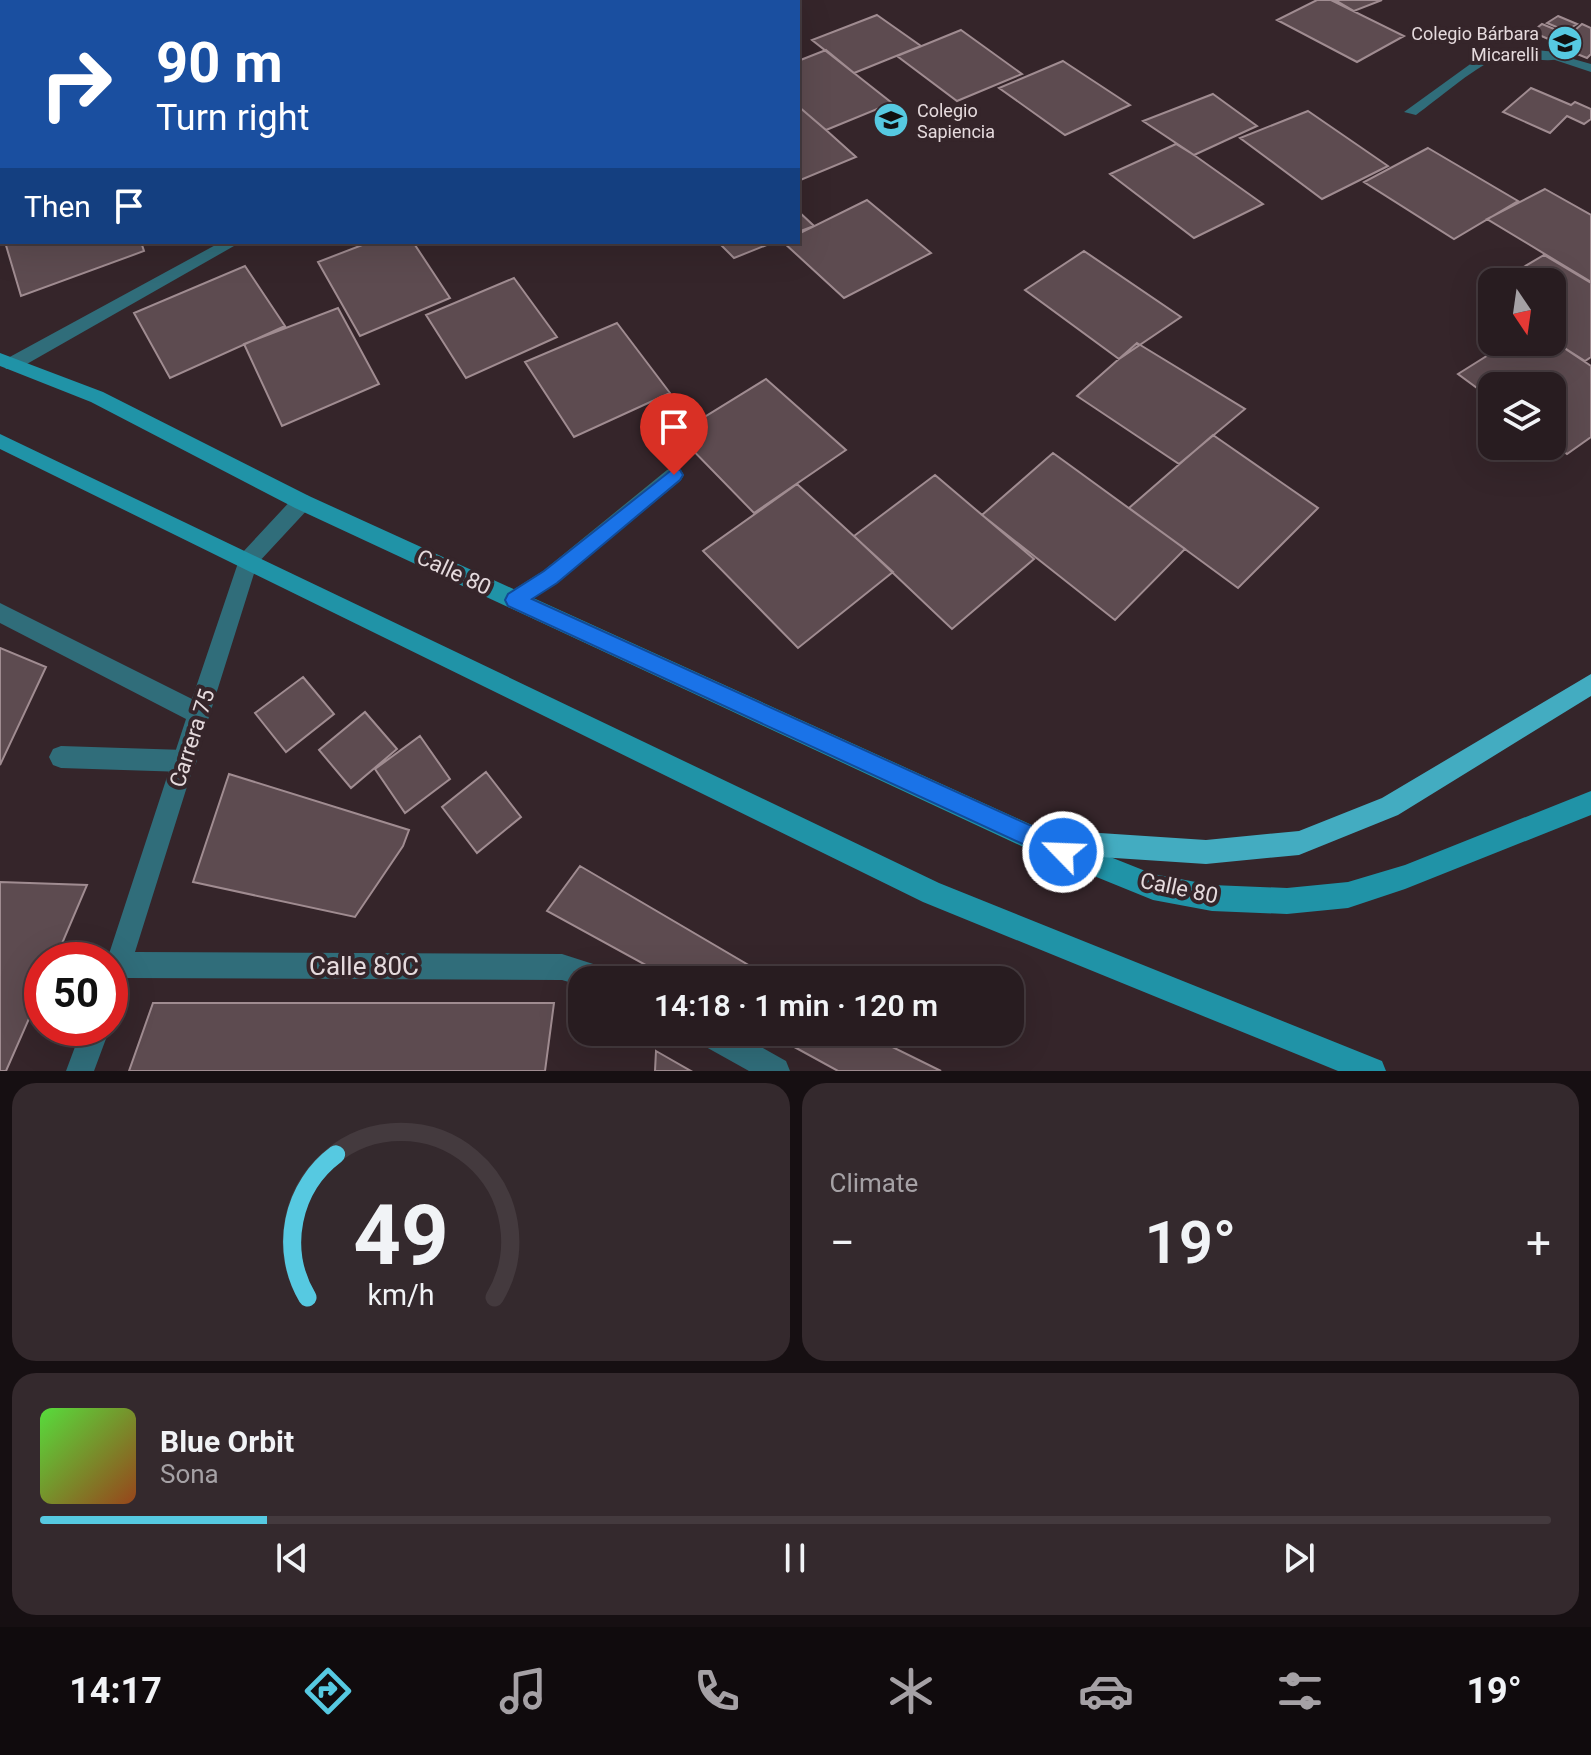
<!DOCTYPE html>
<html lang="en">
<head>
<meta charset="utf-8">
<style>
  body { margin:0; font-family:Roboto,sans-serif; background:#34292d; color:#f1f3f6; height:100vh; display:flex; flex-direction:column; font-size:30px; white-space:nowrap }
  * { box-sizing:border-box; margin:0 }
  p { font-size:26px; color:#a5a1a5 }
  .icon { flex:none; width:44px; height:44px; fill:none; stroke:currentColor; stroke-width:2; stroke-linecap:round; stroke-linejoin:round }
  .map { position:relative; height:1071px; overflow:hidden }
  .panel { display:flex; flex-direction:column; gap:12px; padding:12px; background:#160f12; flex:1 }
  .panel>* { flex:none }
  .hud { position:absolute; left:0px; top:0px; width:800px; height:244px; box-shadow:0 8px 32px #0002,0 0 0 2px #443a3e; background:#1a4fa0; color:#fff; overflow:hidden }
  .needle { width:52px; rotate:167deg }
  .fabs { position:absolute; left:1478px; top:268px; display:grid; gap:16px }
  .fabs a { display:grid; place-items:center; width:88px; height:88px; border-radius:16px; background:#281c20; box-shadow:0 8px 32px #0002,0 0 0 2px #443a3e; font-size:40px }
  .speed { position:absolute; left:24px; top:942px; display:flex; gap:16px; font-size:40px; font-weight:700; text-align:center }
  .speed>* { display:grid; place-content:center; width:104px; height:104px; border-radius:50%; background:#281c20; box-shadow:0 8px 32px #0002,0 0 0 2px #443a3e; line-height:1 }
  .speed .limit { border:12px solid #d22; background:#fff; color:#111 }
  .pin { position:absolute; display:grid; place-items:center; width:68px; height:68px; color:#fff; margin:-82px -34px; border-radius:50% 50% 50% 0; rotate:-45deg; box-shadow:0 0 8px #0007 }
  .pin .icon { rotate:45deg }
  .me { position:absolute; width:88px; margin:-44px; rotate:294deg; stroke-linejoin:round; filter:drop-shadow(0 0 6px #0008) }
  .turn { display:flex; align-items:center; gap:28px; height:168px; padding:0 24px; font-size:36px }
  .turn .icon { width:104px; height:104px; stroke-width:2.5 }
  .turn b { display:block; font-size:56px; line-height:68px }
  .then { display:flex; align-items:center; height:76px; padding:0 24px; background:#0003; gap:16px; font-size:30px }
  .big { font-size:60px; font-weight:600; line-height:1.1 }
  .panel .card { flex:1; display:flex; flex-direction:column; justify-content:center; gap:12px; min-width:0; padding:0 28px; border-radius:24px; background:#34292d }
  .panel .dial { align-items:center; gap:0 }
  .dial svg { height:208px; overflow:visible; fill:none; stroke:#443a3e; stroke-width:7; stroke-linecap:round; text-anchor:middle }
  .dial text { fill:#f1f3f6; stroke:none }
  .song { display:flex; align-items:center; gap:24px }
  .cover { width:96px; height:96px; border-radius:12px; background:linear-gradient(135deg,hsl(110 70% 55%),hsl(20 70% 35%)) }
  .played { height:8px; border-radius:4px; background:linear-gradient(90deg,#56c9e1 15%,#443a3e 15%) }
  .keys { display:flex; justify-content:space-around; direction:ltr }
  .heat { display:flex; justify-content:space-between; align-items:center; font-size:44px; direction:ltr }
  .panel .tiles { flex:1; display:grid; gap:12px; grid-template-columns:1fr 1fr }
  .card:last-child { grid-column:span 2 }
  .trip { position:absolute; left:568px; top:966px; width:456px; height:80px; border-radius:24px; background:#281c20; box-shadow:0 8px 32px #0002,0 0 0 2px #443a3e; font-weight:600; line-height:80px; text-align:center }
  .tab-bar { display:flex; height:128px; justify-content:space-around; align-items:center; background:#100b0d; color:#a5a1a5 }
  .tab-bar .icon { width:56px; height:56px }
  .tab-bar .on { color:#56c9e1 }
  .tab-bar b { font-size:36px; color:#f1f3f6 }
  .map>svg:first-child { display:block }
  .building { fill:#5d4b50; stroke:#a08c91; stroke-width:2 }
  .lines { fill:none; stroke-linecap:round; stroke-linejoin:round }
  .service { fill:#306d7a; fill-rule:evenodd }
  .minor { fill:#306d7a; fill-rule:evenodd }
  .secondary { fill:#2093a7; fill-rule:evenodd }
  .primary { fill:#43acc1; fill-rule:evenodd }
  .route { fill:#1a73e8; stroke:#114b97; stroke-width:2 }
  .labels { text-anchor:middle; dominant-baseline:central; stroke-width:8; stroke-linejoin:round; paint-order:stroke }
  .far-poi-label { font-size:18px; fill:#e5dadd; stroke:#35252a; text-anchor:end }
  .street-label { font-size:22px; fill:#e5dadd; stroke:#35252a }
  .near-street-label { font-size:26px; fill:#e5dadd; stroke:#35252a }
</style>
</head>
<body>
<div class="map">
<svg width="1591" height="1071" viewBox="0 0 1591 1071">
  <rect width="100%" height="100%" fill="#35252a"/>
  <path class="building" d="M 1317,0 L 1331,0 L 1404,36 L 1357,62 L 1277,20 Z
    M 1335,0 L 1382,0 L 1354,11 Z
    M 877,15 L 921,46 L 854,73 L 812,40 Z
    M 1558,16 L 1577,24 L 1566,31 L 1547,23 Z
    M 1542,24 L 1564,33 L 1553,41 L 1532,32 Z
    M 1582,24 L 1591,28 L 1591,54 L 1587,58 L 1557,46 Z
    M 961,30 L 1022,74 L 957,101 L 897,56 Z
    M 826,50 L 854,73 L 892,103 L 826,130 L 798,106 L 798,61 Z
    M 1063,61 L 1130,105 L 1065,135 L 999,88 Z
    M 1531,88 L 1571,105 L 1575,102 L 1591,109 L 1591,119 L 1584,124 L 1567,116 L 1550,133 L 1503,112 Z
    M 1213,94 L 1257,126 L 1194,155 L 1143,121 Z
    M 798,106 L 826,130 L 856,157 L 798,181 Z
    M 1308,111 L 1388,166 L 1322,199 L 1240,138 Z
    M 1176,144 L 1194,155 L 1263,204 L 1194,238 L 1110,174 Z
    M 1428,148 L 1518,201 L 1454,239 L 1364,182 Z
    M 1545,189 L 1591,215 L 1591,282 L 1487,219 Z
    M 867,200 L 931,253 L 844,298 L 783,242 L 798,242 L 798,234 Z
    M 798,211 L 814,226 L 798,232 Z
    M 5,242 L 141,242 L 144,251 L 21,296 Z
    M 370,242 L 413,242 L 450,298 L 360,336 L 318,262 Z
    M 718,242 L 774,242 L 734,258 Z
    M 1084,251 L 1181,317 L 1119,359 L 1025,290 Z
    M 1544,255 L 1591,283 L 1591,357 L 1585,361 L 1552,340 L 1552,282 L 1498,282 Z
    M 245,266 L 285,326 L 170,378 L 134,313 Z
    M 514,278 L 557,337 L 466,378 L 426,315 Z
    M 338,308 L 379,384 L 282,426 L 244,344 Z
    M 617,323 L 670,393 L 574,437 L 525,362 Z
    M 1552,340 L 1591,366 L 1591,437 L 1567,454 L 1552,443 L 1552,386 L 1492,386 L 1492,399 L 1458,374 L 1509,342 Z
    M 1137,343 L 1245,409 L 1179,464 L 1077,396 Z
    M 766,379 L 846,450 L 754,513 L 677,434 Z
    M 1213,435 L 1318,508 L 1238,588 L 1129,508 Z
    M 1053,453 L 1185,549 L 1115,620 L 982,515 Z
    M 935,475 L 1034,559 L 952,629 L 854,536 Z
    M 797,484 L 893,572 L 798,648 L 703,551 Z
    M 0,648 L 46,667 L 0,765 Z
    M 303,677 L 334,714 L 286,752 L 255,713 Z
    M 365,712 L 397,749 L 351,788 L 319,750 Z
    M 420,736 L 450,779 L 405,813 L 375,769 Z
    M 486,772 L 521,817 L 477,853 L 442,807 Z
    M 229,774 L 409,830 L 403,846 L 355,917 L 193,882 Z
    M 580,866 L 774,980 L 673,980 L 547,911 Z
    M 0,882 L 87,885 L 55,960 L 42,960 L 42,989 L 6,1071 L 0,1071 Z
    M 153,1003 L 554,1003 L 545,1071 L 129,1071 Z
    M 767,1032 L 862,1032 L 941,1071 L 838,1071 Z
    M 656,1051 L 691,1071 L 655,1071 Z"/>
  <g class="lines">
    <path class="service" d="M 79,0 L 93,0 L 94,2 L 80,2 Z
      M 519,0 L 536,0 L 537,2 L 520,2 Z
      M 1513,48 L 1557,52 L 1564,56 C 1547,68 1516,50 1495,59 C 1471,70 1438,99 1416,115 L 1404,112 L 1487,52 Z
      M 221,242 L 241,242 L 18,369 L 6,369 L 3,364 L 6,359 Z
      M 674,467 L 681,470 L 684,475 L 681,480 L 557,583 L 515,609 L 508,607 L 505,600 L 508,593 L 543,571 L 667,470 Z
      M 61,746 L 185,750 L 193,753 L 197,761 L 193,769 L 185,772 L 61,768 L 53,765 L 49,757 L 53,749 Z"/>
    <path class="minor" d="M 1552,53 L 1591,64 L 1591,72 L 1552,59 Z
      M 302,494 L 309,496 L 312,502 L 309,508 L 257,564 L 135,952 L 562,954 L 615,971 L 619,980 L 582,980 L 582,986 L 562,980 L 127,978 L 119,1000 L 110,1004 L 110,960 L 107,960 L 186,719 L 0,623 L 0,603 L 192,699 L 241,554 L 295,496 Z
      M 82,1028 L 110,1028 L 94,1071 L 66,1071 Z
      M 693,1032 L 734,1032 L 786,1061 L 790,1071 L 749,1071 L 697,1042 Z"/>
    <path class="secondary" d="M 0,353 L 103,392 L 309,496 L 1045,831 L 1153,874 L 1212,885 L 1287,888 L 1348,882 L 1405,865 L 1591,791 L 1591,815 L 1405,889 L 1348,908 L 1287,914 L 1212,911 L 1153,900 L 1030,850 L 295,508 L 91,402 L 0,366 Z
      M 0,434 L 939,883 L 1382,1061 L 1386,1071 L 1338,1071 L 923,902 L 0,449 Z"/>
    <path class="primary" d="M 1591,674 L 1591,696 L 1398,815 L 1299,855 L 1206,864 L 1039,853 L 1030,850 L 1027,841 L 1030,832 L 1039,829 L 1206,840 L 1299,831 L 1382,798 Z"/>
  </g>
  <path class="route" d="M 674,468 L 680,470 L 683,475 L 680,480 L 557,583 L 532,599 L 1071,844 L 1074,852 L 1071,859 L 1063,863 L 1055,859 L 508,606 L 505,600 L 508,594 L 544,571 Z"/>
  <defs>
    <symbol id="school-disc" viewBox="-11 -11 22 22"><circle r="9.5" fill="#56c9e1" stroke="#35252a"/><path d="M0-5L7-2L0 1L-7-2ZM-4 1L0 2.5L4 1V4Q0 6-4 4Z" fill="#111"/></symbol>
  </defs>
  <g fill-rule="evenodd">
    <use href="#school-disc" x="1545" y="23" width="40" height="40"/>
    <use href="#school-disc" x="871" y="100" width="40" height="40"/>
  </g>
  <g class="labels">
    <g class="far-poi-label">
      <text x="1539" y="33">Colegio Bárbara<tspan x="1539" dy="21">Micarelli</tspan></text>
      <text x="917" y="110" text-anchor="start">Colegio<tspan x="917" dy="21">Sapiencia</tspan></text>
    </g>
    <g class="street-label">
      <text transform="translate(454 572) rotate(25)">Calle 80</text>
      <text transform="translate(192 738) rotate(-72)">Carrera 75</text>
      <text transform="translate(1179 888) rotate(12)">Calle 80</text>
    </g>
    <g class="near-street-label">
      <text x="364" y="966">Calle 80C</text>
    </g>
  </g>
</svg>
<div class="fabs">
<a><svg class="needle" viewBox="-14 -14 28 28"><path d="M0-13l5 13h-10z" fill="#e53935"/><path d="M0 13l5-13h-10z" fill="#a5a1a5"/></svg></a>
<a><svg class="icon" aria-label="layers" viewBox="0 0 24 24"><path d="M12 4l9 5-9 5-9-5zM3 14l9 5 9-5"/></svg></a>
</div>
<div class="speed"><div class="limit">50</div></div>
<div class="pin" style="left:674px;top:475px;background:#d93025"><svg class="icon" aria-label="arrive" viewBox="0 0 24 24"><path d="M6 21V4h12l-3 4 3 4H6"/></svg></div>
<svg class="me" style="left:1063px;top:852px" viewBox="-20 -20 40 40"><circle r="17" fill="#1a73e8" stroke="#fff" stroke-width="3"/><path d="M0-11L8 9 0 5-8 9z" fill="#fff"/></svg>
<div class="trip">14:18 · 1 min · 120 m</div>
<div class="hud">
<div class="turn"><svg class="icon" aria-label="right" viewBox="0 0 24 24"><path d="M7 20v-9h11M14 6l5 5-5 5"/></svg><div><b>90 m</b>Turn right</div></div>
<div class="then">Then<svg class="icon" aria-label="arrive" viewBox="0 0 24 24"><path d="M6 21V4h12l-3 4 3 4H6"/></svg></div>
</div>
</div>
<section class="panel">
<div class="tiles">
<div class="card dial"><svg viewBox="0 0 100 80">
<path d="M14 69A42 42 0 1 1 86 69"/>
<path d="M14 69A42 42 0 0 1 25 14" stroke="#56c9e1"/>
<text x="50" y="56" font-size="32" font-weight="700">49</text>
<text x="50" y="72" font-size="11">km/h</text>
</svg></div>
<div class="card"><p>Climate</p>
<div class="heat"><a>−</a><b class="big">19°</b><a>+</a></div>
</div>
<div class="card">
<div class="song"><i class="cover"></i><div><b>Blue Orbit</b><p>Sona</p></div></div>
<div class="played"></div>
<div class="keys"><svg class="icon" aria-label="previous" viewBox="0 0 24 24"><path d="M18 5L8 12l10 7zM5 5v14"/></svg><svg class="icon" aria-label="pause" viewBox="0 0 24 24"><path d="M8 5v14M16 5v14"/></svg><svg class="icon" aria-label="next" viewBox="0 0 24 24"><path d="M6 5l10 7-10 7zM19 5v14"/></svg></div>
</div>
</div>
</section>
<nav class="tab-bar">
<b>14:17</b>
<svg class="icon on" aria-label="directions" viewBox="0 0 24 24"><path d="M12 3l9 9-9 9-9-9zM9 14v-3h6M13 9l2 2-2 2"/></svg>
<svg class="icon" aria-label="music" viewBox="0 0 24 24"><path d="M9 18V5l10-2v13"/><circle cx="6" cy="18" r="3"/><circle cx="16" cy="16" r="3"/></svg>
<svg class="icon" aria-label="phone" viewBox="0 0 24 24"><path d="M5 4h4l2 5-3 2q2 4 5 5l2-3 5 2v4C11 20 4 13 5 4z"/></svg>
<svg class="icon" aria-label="climate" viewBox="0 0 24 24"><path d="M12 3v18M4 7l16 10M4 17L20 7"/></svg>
<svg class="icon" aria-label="car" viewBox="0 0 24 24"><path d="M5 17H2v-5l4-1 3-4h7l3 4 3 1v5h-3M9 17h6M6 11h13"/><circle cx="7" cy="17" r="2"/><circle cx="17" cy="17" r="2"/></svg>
<svg class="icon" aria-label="filters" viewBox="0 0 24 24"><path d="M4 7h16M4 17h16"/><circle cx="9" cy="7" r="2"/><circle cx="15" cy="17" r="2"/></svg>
<b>19°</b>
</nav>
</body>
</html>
